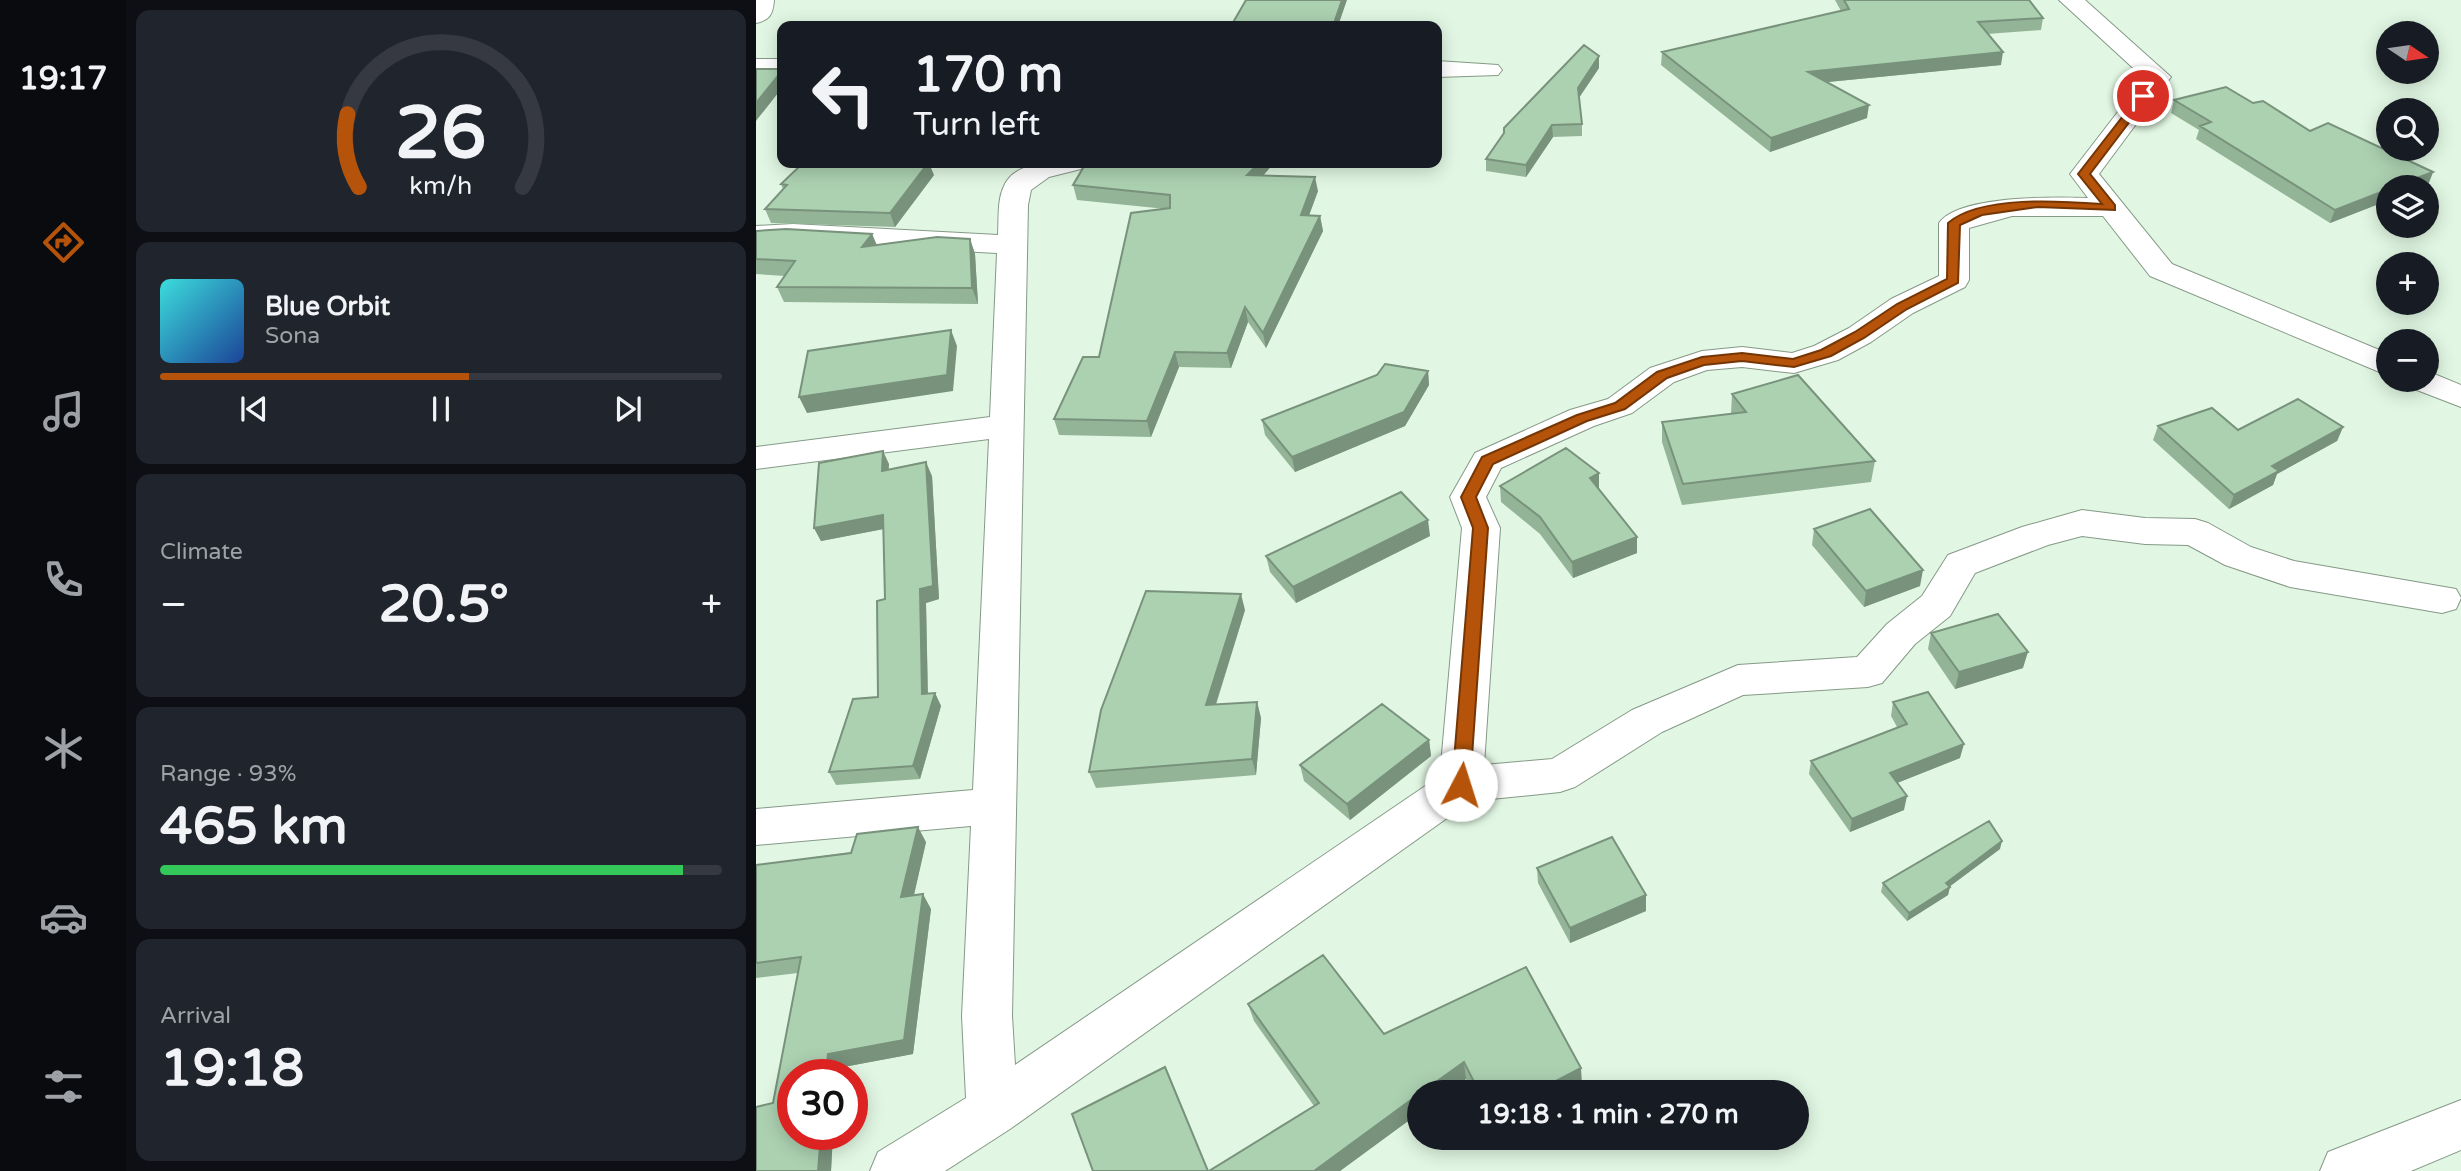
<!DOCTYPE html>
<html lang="en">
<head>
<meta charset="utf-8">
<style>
  body { margin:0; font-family:"Varela Round",sans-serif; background:#20242c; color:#f1f3f6; height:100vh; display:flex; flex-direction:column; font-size:26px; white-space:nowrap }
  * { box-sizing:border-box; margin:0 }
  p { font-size:23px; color:#9ea1a6 }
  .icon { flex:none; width:38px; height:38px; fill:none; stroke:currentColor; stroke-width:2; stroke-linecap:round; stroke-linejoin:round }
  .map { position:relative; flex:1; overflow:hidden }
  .sheet { display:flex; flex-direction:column; gap:10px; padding:10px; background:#0d0f14; width:630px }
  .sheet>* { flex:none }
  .hud { position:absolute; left:21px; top:21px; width:665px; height:147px; border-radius:14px; box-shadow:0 4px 18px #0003; background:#171b24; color:#f1f3f6; overflow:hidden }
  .needle { width:46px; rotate:103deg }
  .fabs { position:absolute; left:1620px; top:21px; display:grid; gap:14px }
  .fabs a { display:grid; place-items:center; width:63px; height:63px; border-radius:50%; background:#171b24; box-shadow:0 4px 18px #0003; font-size:35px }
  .speed { position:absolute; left:21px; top:1059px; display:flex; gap:14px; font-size:35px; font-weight:700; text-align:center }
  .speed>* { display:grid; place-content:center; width:91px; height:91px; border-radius:50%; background:#171b24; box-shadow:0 4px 18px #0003; line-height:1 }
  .speed .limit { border:10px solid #d22; background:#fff; color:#111 }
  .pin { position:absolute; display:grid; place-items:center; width:60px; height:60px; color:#fff; margin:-30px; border:4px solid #fff; border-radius:50%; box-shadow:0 2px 7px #0007 }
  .me { position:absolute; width:77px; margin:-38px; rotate:5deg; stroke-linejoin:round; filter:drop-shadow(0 0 5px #0008) }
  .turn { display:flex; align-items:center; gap:24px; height:147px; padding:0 21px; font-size:32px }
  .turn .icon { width:91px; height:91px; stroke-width:2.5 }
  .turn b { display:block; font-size:49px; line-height:60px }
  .big { font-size:52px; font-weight:700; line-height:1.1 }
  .sheet .tile { flex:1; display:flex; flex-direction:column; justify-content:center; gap:10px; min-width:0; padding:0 24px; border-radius:14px; background:#20242c }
  .sheet .dial { align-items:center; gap:0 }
  .dial svg { height:182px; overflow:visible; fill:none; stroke:#363941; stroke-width:7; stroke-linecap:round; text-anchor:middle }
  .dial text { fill:#f1f3f6; stroke:none }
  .song { display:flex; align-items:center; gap:21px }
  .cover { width:84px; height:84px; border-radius:10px; background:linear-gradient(135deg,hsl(180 70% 55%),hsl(220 70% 35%)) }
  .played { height:7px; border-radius:4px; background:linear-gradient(90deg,#b45309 55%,#363941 55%) }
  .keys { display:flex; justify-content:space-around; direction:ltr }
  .heat { display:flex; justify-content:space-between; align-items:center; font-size:38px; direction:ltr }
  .charge { height:10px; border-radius:5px; background:linear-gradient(90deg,#34c759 93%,#363941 0) }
  .trip { position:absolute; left:651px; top:1080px; width:402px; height:70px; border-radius:35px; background:#171b24; box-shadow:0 4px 18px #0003; font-weight:700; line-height:70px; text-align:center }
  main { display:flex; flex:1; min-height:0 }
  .dock { display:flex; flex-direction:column; width:126px; justify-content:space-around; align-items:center; background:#090b0e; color:#9ea1a6 }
  .dock .icon { width:49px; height:49px }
  .dock .selected { color:#b45309 }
  .dock b { font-size:32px; color:#f1f3f6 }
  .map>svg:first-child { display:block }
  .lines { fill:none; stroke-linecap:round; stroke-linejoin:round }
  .street-casing { stroke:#859987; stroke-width:2 }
  .street { fill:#fff; fill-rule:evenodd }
  .wall { fill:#94b498 }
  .shaded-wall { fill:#78927c }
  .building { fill:#acd1b1; stroke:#78927c; stroke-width:2 }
  .route { fill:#b45309; stroke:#753606; stroke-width:2 }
</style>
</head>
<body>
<main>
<nav class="dock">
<b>19:17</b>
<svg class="icon selected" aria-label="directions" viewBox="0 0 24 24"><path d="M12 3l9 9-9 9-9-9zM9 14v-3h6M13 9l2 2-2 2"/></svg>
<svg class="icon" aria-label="music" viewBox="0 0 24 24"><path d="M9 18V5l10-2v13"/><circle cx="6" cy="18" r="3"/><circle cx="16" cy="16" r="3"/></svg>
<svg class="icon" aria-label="phone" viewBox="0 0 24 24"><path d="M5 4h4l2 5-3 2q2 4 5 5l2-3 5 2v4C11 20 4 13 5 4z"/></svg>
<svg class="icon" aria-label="climate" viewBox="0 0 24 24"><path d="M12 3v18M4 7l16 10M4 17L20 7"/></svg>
<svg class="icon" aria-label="car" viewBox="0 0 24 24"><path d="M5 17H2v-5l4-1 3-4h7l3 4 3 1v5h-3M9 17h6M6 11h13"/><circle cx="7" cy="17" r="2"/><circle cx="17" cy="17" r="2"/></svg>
<svg class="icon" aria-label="filters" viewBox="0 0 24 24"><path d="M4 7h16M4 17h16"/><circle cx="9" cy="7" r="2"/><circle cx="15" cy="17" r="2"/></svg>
</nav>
<section class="sheet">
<div class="tile dial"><svg viewBox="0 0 100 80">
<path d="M14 69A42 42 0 1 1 86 69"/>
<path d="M14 69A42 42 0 0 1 9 37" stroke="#b45309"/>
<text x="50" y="56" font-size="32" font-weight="700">26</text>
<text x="50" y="72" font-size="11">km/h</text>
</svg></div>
<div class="tile">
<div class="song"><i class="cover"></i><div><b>Blue Orbit</b><p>Sona</p></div></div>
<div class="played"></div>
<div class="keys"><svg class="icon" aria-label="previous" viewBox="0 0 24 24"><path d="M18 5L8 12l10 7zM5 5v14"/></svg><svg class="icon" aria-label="pause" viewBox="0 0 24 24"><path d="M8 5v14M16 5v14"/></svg><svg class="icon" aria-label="next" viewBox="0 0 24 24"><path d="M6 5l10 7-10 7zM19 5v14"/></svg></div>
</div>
<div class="tile"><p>Climate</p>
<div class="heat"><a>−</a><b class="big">20.5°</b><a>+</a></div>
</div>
<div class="tile"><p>Range · 93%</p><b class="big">465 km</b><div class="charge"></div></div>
<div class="tile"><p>Arrival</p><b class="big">19:18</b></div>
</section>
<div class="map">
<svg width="1705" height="1171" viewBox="0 0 1705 1171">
  <rect width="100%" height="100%" fill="#e1f7e3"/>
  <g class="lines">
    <defs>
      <path id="street" d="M 0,0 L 18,0 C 17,14 14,20 0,23 Z
        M 1303,0 L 1329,0 L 1415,77 L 1343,174 L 1416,264 L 1633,354 L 1633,376 L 1394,276 L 1347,216 L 1256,216 L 1213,228 L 1213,280 L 1209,287 L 1157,313 L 1115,342 L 1082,360 L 1038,373 L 986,367 L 951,370 L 918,382 L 876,413 L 838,426 L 745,468 L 730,497 L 744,528 L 728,765 L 796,759 L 876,710 L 982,665 L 1101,657 L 1131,624 L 1166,596 L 1192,555 L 1266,527 L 1326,510 L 1389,518 L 1439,519 L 1452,523 L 1495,547 L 1538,561 L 1700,589 L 1705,598 L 1700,609 L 1686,613 L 1534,587 L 1469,565 L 1432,545 L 1389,544 L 1326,536 L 1292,545 L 1219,573 L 1194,616 L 1159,644 L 1126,683 L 1112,687 L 987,695 L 906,732 L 819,787 L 804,792 L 715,801 L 254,1129 L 189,1171 L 114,1171 L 122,1152 L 210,1098 L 206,1016 L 215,826 L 0,845 L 0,809 L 217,790 L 233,439 L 0,469 L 0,447 L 234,417 L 241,253 L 37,242 L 0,244 L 0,226 L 37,224 L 242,235 C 243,220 241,200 248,186 C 260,158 305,162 329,163 L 325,169 L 293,177 L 275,190 L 272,205 L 256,1016 L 259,1065 L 684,776 L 706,528 L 694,497 L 719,453 L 814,410 L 852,399 L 894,368 L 946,351 L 986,347 L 1036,353 L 1058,346 L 1093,328 L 1135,299 L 1183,276 L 1183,223 C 1203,195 1300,197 1332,198 L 1314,174 L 1388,78 Z
        M 0,59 L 26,59 L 26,73 L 0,75 Z
        M 681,61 L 742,65 L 746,70 L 742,75 L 681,77 Z
        M 1671,371 L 1705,385 L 1705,407 L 1653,387 L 1648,380 L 1671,380 Z
        M 1705,1100 L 1705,1150 L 1655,1171 L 1564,1171 L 1572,1152 Z"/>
    </defs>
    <use href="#street" class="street-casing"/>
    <use href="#street" class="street"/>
  </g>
  <path class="wall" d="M 1079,0 L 1273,0 L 1287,18 L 1285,30 L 1231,34 L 1245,65 L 1072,82 L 1111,118 L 1014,152 L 905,65 L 906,52 L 1085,11 Z
    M 843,68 L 823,98 L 826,124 L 826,136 L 797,137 L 770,177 L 730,171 L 730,159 Z
    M 1418,100 L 1497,103 L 1554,131 L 1677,172 L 1672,185 L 1633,187 L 1633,200 L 1574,223 L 1440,139 L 1443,130 L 1415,113 Z
    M 518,163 L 507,176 L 562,191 L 553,215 L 564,216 L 567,231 L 510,348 L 492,322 L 475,368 L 423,367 L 395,437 L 303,435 L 298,419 L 343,357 L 410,209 L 321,200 L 317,185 Z
    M 178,175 L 139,227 L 15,223 L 9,209 L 27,189 L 25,184 Z
    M 0,231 L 116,234 L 121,245 L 214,239 L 219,254 L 222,304 L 28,302 L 21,287 L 29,276 L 0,274 Z
    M 672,371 L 673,385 L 649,426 L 539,472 L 509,435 L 506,420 Z
    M 976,394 L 1119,461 L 1115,482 L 926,505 L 906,442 L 906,422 L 975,414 Z
    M 1402,426 L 1482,430 L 1587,427 L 1581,441 L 1521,474 L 1517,485 L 1473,509 L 1397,440 Z
    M 133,464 L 132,469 L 176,476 L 183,599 L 170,603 L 172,693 L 179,693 L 185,706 L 164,779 L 80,785 L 73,772 L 122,697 L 129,599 L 127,529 L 65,541 L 58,528 Z
    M 744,486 L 843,489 L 881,537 L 881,553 L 817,578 L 784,534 L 745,502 Z
    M 1058,529 L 1164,586 L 1108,607 L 1056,545 Z
    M 674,536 L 540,603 L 514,572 L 510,556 Z
    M 489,610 L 460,705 L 501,702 L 505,718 L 500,775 L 340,788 L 333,772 Z
    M 1175,633 L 1267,668 L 1199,689 L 1172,649 Z
    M 1137,702 L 1204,758 L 1141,783 L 1148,810 L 1094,832 L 1053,774 L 1055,761 L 1141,727 L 1135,716 Z
    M 673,740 L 675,756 L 594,820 L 548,781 L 544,765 Z
    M 170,842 L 158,895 L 175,909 L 157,1054 L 82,1068 L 82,1074 L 37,1074 L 37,1134 L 77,1134 L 75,1171 L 0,1171 L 17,1103 L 42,973 L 0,978 L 0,865 Z
    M 1244,849 L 1194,886 L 1192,895 L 1151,921 L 1125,892 L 1127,883 Z
    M 781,868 L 890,911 L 814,943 L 782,883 Z
    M 492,1004 L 628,1034 L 826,1085 L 812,1092 L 717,1092 L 710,1079 L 692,1092 L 663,1092 L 663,1113 L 584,1171 L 558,1106 L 498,1021 Z"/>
  <path class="shaded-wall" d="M 586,0 L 591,0 L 582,26 L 577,26 Z
    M 1247,52 L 1245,65 L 1051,84 L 1052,72 Z
    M 843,56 L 843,68 L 822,99 L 822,88 Z
    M 26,71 L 26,88 L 0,121 L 0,103 Z
    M 1113,105 L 1111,118 L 1014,152 L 1015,138 Z
    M 796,125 L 797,137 L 770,177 L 770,165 Z
    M 172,163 L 173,163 L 178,175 L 139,227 L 134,213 Z
    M 503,163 L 518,163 L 494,190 L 491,175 Z
    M 1677,172 L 1672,185 L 1665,187 L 1637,187 Z
    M 559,177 L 562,191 L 548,229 L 545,215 Z
    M 1633,189 L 1633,200 L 1574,223 L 1579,210 Z
    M 564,216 L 567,231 L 510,348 L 507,333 Z
    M 116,234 L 122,249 L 106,247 Z
    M 214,239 L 219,254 L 222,304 L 216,288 Z
    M 489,307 L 492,322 L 475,368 L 471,353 Z
    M 195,330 L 201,346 L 197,391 L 51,413 L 43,397 Z
    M 419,352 L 423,367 L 395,437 L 391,421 Z
    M 672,371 L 673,385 L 649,426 L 539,472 L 536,457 Z
    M 1587,427 L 1581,441 L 1521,474 L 1517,485 L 1473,509 L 1478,495 L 1516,466 Z
    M 127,451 L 133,464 L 132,484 L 126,471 Z
    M 170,462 L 176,476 L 183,599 L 170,603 L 172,707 L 166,694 L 164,589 Z
    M 843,473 L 843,489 L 834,478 Z
    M 127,515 L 133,528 L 65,541 L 58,528 Z
    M 672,520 L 674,536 L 540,603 L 537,587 Z
    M 881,537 L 881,553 L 817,578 L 816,562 Z
    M 1167,570 L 1164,586 L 1108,607 L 1110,591 Z
    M 485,594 L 489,610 L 454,722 L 450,705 Z
    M 1272,652 L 1267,668 L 1199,689 L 1203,672 Z
    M 179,693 L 185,706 L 164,779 L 157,766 Z
    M 501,702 L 505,718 L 500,775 L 496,759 Z
    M 673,740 L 675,756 L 594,820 L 591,804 Z
    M 1208,744 L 1204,758 L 1131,787 L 1134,773 Z
    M 1151,796 L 1148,810 L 1094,832 L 1096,819 Z
    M 162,827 L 170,842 L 154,912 L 145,897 Z
    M 1246,841 L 1244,849 L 1189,890 L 1194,887 L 1192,895 L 1151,921 L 1153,913 L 1190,883 Z
    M 167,894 L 175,909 L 157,1054 L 82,1068 L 82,1074 L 70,1074 L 72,1054 Z
    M 890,895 L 890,911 L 814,943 L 814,928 Z
    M 708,1062 L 710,1079 L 692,1092 L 666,1092 Z
    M 825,1068 L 826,1085 L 812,1092 L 779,1092 Z
    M 663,1094 L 663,1113 L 584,1171 L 558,1171 Z
    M 65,1134 L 77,1134 L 75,1171 L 62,1171 Z"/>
  <path class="building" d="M 490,0 L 586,0 L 577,26 L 475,26 Z
    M 1088,0 L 1273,0 L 1287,18 L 1222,22 L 1247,52 L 1052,72 L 1113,105 L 1015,138 L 906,52 L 1093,9 Z
    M 828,45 L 843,56 L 822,88 L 826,124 L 796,125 L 770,165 L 730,159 L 748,133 L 748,128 Z
    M 0,69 L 26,69 L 26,71 L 0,103 Z
    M 1470,87 L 1497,103 L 1507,101 L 1554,131 L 1572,123 L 1677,172 L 1637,187 L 1633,187 L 1633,189 L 1579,210 L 1444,126 L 1455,122 L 1418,100 Z
    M 47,163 L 172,163 L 134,213 L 9,209 L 31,185 L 25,184 Z
    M 330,163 L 503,163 L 491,175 L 559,177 L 545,215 L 564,216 L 507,333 L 489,307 L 471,353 L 419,352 L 391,421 L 298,419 L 327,357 L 343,357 L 375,213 L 414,208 L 414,195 L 317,185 Z
    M 30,229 L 116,234 L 106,247 L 181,237 L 214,239 L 216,288 L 21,287 L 39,261 L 0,259 L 0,231 Z
    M 195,330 L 191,375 L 43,397 L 52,351 Z
    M 629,364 L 672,371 L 648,412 L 536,457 L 506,420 L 621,375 Z
    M 1042,375 L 1119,461 L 927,484 L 906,422 L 990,412 L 976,394 Z
    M 1542,399 L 1587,427 L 1516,466 L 1523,471 L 1478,495 L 1402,426 L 1456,408 L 1482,430 Z
    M 810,448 L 843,473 L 834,478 L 881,537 L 816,562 L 784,517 L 744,486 Z
    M 127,451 L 126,471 L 170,462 L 177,586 L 164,589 L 166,694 L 179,693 L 157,766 L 73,772 L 97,699 L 122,697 L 121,601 L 129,599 L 127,515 L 58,528 L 63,463 Z
    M 645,492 L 672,520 L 537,587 L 510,556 Z
    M 1114,509 L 1167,570 L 1110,591 L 1058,529 Z
    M 390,591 L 485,594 L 450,705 L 501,702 L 496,759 L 333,772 L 345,710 Z
    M 1242,614 L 1272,652 L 1203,672 L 1175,633 Z
    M 1172,692 L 1208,744 L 1134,773 L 1151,796 L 1096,819 L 1055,761 L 1151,724 L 1137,702 Z
    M 626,704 L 673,740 L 591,804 L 544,765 Z
    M 1233,821 L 1246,841 L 1190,883 L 1194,887 L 1153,913 L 1127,883 Z
    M 162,827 L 145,897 L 167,894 L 148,1040 L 72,1054 L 70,1074 L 37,1074 L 37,1134 L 65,1134 L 62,1171 L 0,1171 L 0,1107 L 17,1103 L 45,957 L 0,963 L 0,865 L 95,853 L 101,834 Z
    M 856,837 L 890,895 L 814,928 L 781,868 Z
    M 567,955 L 628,1034 L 770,967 L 825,1068 L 779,1092 L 723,1092 L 708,1062 L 666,1092 L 663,1092 L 663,1094 L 558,1171 L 453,1171 L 563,1103 L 492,1004 Z
    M 409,1067 L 452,1171 L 337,1171 L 316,1114 Z"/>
  <path class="route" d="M 1387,93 L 1393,96 L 1334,174 L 1359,205 L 1359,210 L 1282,207 L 1226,215 L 1204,225 L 1202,283 L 1151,309 L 1108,338 L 1075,356 L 1038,367 L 986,361 L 948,365 L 911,378 L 869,409 L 831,421 L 737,464 L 720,497 L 732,528 L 714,785 L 712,790 L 705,792 L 699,790 L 696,785 L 717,528 L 705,497 L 726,457 L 821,415 L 859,403 L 901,372 L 946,357 L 986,353 L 1037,359 L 1065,350 L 1099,332 L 1141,304 L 1191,279 L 1192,223 C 1224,195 1306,201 1346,204 L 1322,174 L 1384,94 Z"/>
</svg>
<div class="fabs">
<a><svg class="needle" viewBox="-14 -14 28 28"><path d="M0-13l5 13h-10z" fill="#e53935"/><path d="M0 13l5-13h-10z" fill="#9ea1a6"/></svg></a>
<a><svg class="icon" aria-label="search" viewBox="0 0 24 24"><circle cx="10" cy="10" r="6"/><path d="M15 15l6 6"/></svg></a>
<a><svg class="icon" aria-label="layers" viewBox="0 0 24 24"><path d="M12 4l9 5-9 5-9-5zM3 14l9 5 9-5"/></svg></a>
<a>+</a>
<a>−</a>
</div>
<div class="speed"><div class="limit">30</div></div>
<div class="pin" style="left:1387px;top:96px;background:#d93025"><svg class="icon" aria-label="arrive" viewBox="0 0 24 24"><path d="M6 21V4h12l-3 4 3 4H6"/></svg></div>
<svg class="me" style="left:705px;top:785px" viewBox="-20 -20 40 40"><circle r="19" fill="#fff"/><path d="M0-13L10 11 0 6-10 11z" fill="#b45309"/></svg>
<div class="trip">19:18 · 1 min · 270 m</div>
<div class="hud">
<div class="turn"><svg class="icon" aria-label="left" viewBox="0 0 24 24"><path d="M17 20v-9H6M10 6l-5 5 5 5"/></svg><div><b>170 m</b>Turn left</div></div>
</div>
</div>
</main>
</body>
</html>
